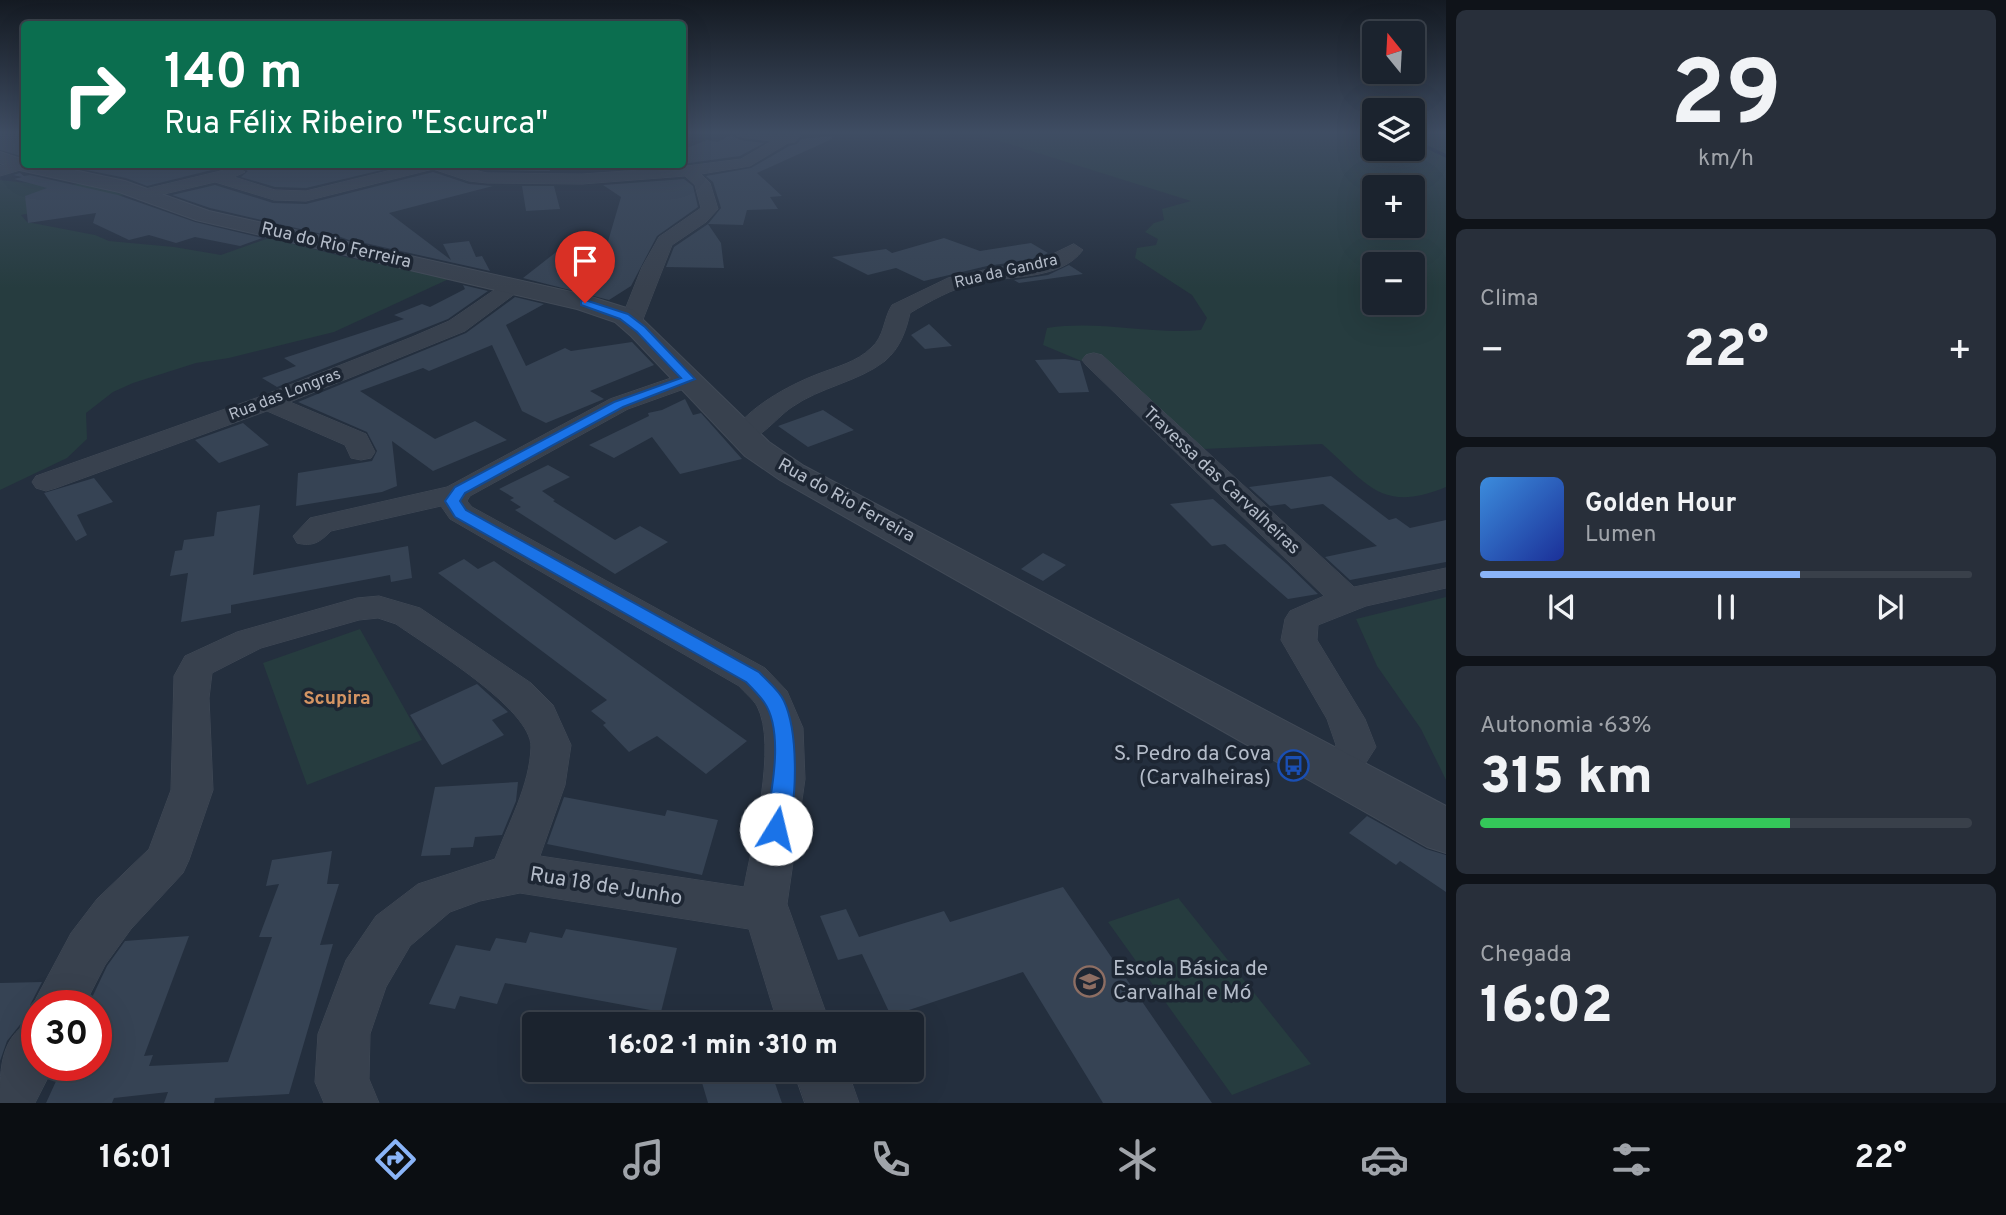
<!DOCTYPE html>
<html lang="pt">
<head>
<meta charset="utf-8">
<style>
  body { margin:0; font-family:Overpass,sans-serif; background:#282f3a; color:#f1f3f6; height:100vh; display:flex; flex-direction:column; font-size:26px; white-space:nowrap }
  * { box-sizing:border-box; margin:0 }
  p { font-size:23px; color:#a0a4aa }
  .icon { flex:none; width:38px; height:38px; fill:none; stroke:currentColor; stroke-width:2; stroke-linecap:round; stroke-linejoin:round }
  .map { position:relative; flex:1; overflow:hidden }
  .drawer { display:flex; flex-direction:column; gap:10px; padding:10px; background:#0f1319; width:560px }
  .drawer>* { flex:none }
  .guide { position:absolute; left:21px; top:21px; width:665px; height:147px; border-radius:7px; box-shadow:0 7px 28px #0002,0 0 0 2px #39404a; background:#0b6e4f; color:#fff; overflow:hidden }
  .needle { width:46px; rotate:342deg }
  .fabs { position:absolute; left:1362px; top:21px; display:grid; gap:14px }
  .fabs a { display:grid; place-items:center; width:63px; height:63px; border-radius:7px; background:#1b232e; box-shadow:0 7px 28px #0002,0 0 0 2px #39404a; font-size:35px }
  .speed { position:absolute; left:21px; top:990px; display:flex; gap:14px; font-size:35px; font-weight:700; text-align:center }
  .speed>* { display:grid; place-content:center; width:91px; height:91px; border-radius:50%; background:#1b232e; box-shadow:0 7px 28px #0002,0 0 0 2px #39404a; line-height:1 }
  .speed .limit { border:10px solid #d22; background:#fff; color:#111 }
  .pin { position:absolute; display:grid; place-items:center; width:60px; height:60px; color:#fff; margin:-72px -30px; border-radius:50% 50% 50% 0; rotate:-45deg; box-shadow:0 0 7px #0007 }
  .pin .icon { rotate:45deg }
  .me { position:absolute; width:77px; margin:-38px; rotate:9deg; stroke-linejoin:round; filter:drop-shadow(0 0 5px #0008) }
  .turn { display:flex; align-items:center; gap:24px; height:147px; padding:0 28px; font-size:32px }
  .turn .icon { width:91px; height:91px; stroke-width:2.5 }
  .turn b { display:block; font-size:49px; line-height:60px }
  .big { font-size:52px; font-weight:800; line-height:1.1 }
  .drawer .widget { flex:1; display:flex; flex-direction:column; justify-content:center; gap:10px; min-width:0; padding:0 24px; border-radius:10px; background:#282f3a }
  .drawer .dial { align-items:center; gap:0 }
  .dial b { font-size:91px; line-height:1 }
  .song { display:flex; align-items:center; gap:21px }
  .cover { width:84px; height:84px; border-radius:10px; background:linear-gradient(135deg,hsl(210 70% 55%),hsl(230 70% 35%)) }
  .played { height:7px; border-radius:4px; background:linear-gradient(90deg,#8ab4f8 65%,#39404a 65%) }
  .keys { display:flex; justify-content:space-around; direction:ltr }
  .heat { display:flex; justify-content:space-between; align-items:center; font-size:38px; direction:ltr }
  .charge { height:10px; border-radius:5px; background:linear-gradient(90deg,#34c759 63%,#39404a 0) }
  .trip { position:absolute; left:522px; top:1012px; width:402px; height:70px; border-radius:7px; background:#1b232e; box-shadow:0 7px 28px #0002,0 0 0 2px #39404a; font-weight:800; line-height:70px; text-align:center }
  .dock { display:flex; height:112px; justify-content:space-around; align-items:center; background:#0b0e12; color:#a0a4aa }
  .dock .icon { width:49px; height:49px }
  .dock .active { color:#8ab4f8 }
  .dock b { font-size:32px; color:#f1f3f6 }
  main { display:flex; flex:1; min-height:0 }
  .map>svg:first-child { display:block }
  .green { fill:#263c3f; fill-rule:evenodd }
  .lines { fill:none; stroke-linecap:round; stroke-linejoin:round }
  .stream { stroke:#17263c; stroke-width:3.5 }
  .building { fill:#364354 }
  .minor-casing { stroke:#414a57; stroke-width:1 }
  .tertiary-casing { stroke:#414a57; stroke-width:2 }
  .minor { fill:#38414e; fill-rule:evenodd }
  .tertiary { fill:#38414e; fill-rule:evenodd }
  .route { fill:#1a73e8; stroke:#114b97; stroke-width:2 }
  .labels { text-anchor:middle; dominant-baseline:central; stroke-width:7; stroke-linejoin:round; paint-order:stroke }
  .far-street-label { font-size:16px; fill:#b4bcc9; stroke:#1d2633 }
  .street-label { font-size:18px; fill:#b4bcc9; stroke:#1d2633 }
  .neighbourhood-label { font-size:19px; font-weight:bold; fill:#d59563; stroke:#1d2633 }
  .near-poi-label { font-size:21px; fill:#b4bcc9; stroke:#1d2633; text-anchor:end }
  .near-street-label { font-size:21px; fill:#b4bcc9; stroke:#1d2633 }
</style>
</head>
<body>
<main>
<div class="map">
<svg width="1446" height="1103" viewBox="0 0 1446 1103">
  <rect width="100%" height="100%" fill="#242f3e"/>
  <path class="green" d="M 974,133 L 1374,133 L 1374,149 L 1412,149 L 1412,133 L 1446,133 L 1446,487 C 1381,514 1367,483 1322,444 L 1203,449 L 1150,407 L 1123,373 L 1079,360 L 1043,345 L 1047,328 C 1101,320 1149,335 1201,330 L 1207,318 L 1192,295 L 1135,258 L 1137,248 L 1156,245 L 1158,239 L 1145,232 L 1154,223 L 1164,220 L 1162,209 L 1191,201 ZM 1374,187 L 1412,187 L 1412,226 L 1374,226 ZM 1374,264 L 1412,264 L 1412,303 L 1374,303 Z
    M 0,180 L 57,186 L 90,183 L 124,195 L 21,215 L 27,222 L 95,235 L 109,241 L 174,247 L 221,255 L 269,238 L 345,257 L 451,278 L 334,332 L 229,358 L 196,363 L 133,383 L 113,392 L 86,413 L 87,439 L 67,458 L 0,490 Z
    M 1446,597 L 1446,780 L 1421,729 L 1377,666 L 1356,619 Z
    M 360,629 L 422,740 L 307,785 L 263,663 Z
    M 1179,898 L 1179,899 L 1311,1064 L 1232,1095 L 1108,922 Z"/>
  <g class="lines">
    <path class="stream" d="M 1412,140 L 1446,156"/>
  </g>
  <path class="building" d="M 0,133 L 24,133 L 24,157 L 0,150 Z
    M 731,135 L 740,140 L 764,143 L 740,156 L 682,164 L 682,150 L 707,140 L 717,142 Z
    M 832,136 L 832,139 L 757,173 L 782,196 L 770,197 L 778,209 L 747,210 L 743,225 L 708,224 L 721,208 L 713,182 L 706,176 L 751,168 L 789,146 L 797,144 L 801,139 Z
    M 70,164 L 236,164 L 147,186 L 126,178 L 66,166 Z
    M 237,164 L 402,164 L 403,165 L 306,188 L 275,187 L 241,177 L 248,171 Z
    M 473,164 L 549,164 L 550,171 L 487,170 L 467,166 Z
    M 433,172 L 469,184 L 493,186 L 389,213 L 451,260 L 443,244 L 469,241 L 476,257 L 482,256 L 490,271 L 356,241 L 357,238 L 349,240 L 327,232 L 322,234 L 210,208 L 172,195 L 215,185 L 273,203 L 306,204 Z
    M 20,173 L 24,176 L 30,175 L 118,195 L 195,222 L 262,238 L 240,246 L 195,237 L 176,243 L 149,235 L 129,240 L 93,223 L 96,213 L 28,223 L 25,196 L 47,188 L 14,179 L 22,177 L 13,175 Z
    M 684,179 L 693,186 L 698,207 L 657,236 L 631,286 L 609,300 L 523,278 L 560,249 L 604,255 L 621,197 L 603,185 Z
    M 522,186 L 554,186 L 560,209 L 526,211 Z
    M 708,224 L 721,243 L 724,268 L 666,267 L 674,247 Z
    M 944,238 L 980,251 L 1031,243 L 1048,253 L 1035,259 L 987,266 L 924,281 L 896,268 L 868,275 L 832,257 L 886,249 L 892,253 Z
    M 1069,265 L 1083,274 L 1019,283 L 1014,280 L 1048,275 Z
    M 463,285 L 488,291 L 448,319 L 277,387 L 262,378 L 296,366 L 284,358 L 404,319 L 394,315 L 422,304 L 430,307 L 465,289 Z
    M 515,297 L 544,304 L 506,325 L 526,366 L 565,348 L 571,351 L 632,342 L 654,365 L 590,391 L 604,399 L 546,423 L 522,411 L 492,345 L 429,371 L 423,368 L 360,391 L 435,439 L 475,421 L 507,440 L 433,471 L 392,441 L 397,486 L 382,492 L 296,506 L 298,473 L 372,461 L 377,451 L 367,432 L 298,402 L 466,333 Z
    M 929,324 L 952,346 L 925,349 L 911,335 Z
    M 1065,359 L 1080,361 L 1089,392 L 1059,393 L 1035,360 Z
    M 685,399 L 693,415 L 701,413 L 742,459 L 680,474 L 652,437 L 614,458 L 589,445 L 649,416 L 648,413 L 662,410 Z
    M 823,410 L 854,430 L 808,447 L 778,426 Z
    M 243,423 L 269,445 L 219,463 L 195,440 Z
    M 548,465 L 570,477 L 542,491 L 555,500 L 553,501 L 615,540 L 640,526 L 668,542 L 615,574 L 515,510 L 521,507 L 510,500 L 514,498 L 499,489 Z
    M 1331,476 L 1389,520 L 1396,518 L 1410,528 L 1446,520 L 1446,562 L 1350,580 L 1325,557 L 1377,546 L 1323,504 L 1291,509 L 1285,504 L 1270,506 L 1249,487 Z
    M 94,478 L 113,502 L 77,515 L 87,535 L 76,541 L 44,493 Z
    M 1213,499 L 1287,564 L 1318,594 L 1288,599 L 1225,544 L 1212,546 L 1170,504 Z
    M 260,505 L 253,575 L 408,546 L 412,578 L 391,582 L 390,575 L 231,605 L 231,613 L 181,622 L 188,573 L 170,576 L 175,551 L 182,550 L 184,540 L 214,536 L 217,512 Z
    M 1043,553 L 1066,565 L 1043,581 L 1021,569 Z
    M 464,559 L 478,569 L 494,561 L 747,741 L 706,774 L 657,736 L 629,752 L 603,725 L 606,723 L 591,711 L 607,700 L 438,573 Z
    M 477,684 L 508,712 L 492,720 L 504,735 L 442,765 L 410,715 Z
    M 518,782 L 516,801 L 502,835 L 475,837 L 473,847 L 451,848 L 450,855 L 421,856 L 435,787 Z
    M 564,797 L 665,816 L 667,810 L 718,820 L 702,875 L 547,844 Z
    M 1367,816 L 1426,849 L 1446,855 L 1446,892 L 1400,861 L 1396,865 L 1349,833 Z
    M 332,851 L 327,884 L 339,884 L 320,945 L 333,944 L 289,1094 L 215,1098 L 214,1103 L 164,1103 L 168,1092 L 114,1098 L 112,1103 L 46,1103 L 63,1066 L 96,1066 L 96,1006 L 88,1006 L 107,966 L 125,941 L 189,936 L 144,1056 L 153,1055 L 149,1066 L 228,1062 L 272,937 L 259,937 L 279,884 L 266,886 L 272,860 Z
    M 1063,887 L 1212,1103 L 1103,1103 L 1023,972 L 891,1016 L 862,954 L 838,960 L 820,916 L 846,909 L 859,937 L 944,911 L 950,922 Z
    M 566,929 L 677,948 L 661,1012 L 505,983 L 497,1004 L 460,996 L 455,1009 L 429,1004 L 456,945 L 490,951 L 496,938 L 526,943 L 530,932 L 562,938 Z
    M 42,982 L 30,1005 L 31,1011 L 7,1041 L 0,1061 L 0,983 Z
    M 698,1069 L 770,1069 L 782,1103 L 708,1103 Z"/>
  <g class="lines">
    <defs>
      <path id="minor" d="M 733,133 L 802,133 L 795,142 L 788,143 L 750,166 L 701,174 L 710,183 L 718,209 L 706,222 L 672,245 L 642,322 L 639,327 L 623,327 L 620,322 L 642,267 L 659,237 L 701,208 L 695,185 L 685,176 L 582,184 L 487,183 L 469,181 L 433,169 L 306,201 L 274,200 L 215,182 L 143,199 L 135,194 L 137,191 L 237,167 L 245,172 L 234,177 L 275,190 L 306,191 L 416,164 L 449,164 L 487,173 L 582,174 L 671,168 L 741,159 L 772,141 L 740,137 Z
        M 22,160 L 24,164 L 29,164 L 27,168 L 0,176 L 0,166 Z
        M 1074,244 L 1083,250 C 1060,281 1009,275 975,283 C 952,289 930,301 910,313 C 906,331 900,348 885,361 C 858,382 820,387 792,407 C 774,419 757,446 734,441 L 730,435 C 749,407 787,386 818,374 C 836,367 857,362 871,348 C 885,336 883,319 892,305 L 948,278 L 988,269 L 1036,262 Z
        M 513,280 L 520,282 L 523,286 L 520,290 L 465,331 L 290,402 L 366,434 L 375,452 L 371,458 L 361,460 L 351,458 L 345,445 L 267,411 L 56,488 L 46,491 L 36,488 L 32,482 L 36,476 L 259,397 L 412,337 L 449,321 L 506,282 Z
        M 1094,353 L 1102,355 L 1354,587 L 1446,568 L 1446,588 L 1366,606 L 1318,625 L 1317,640 L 1365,719 L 1376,747 L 1353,783 L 1339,788 L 1325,783 L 1319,772 L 1336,745 L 1327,719 L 1281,640 L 1285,619 L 1290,611 L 1324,596 L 1086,365 L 1082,360 L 1086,355 Z
        M 689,372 L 698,374 L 701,379 L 698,384 L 628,409 L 470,496 L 467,501 L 472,507 L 765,668 L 787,691 L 803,728 L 805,779 L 787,904 L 830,1024 L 778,1024 L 749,929 L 520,893 L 480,901 L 450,912 L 410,946 L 386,987 L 370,1034 L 369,1079 L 379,1103 L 324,1103 L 315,1082 L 318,1034 L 346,960 L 376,916 L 418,884 L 495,859 C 508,824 530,785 531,747 C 532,709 427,646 396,624 L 378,618 L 359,620 L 261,648 L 212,673 L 209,698 L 213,790 L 189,860 L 183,873 L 131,929 L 105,965 L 84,1006 L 37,1006 L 37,1066 L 54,1066 L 35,1103 L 0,1103 C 0,1066 0,1034 37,1018 L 32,1006 L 71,933 L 97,899 L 149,849 L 171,790 L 174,676 L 185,656 L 237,632 L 357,598 L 379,596 L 420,608 L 531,683 L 553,705 L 571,745 L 565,785 L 540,856 L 744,887 C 752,844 778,745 757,706 C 753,699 744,692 739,686 L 450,519 L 441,506 L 331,531 C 320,542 313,547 297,543 L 293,536 L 310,518 L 447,487 L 610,399 Z
        M 793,1069 L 847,1069 L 859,1103 L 805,1103 Z"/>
      <path id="tertiary" d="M 0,152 L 24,160 L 24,164 L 46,164 L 125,181 L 209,211 L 585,295 L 633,310 L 769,442 L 804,466 L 1446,806 L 1446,853 L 1427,847 L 780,480 L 745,456 L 631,336 L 615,322 L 577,309 L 196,220 L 119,192 L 15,169 L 0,163 Z"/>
    </defs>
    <use href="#minor" class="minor-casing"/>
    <use href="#tertiary" class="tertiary-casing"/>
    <use href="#minor" class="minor"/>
    <use href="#tertiary" class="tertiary"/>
  </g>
  <linearGradient id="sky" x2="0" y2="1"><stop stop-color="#141a22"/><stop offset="0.46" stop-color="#3f4d63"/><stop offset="1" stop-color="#3f4d63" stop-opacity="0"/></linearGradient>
  <rect width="1446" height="288" fill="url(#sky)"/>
  <path class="route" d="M 585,300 L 628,314 L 645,327 L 695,379 L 623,407 L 465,493 L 460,501 L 466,510 L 759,672 C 767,681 779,690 784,701 C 798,731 799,806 784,835 L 776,838 L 769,835 L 765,829 C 771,795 785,732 764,702 C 759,695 752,688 746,682 L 455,517 L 445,501 L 455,487 L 614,402 L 681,378 L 637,332 L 620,319 L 581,305 L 581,301 Z"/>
  <defs>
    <symbol id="bus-ring" viewBox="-11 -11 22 22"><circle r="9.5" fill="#1d2633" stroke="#1a4fb4" stroke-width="1.5"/><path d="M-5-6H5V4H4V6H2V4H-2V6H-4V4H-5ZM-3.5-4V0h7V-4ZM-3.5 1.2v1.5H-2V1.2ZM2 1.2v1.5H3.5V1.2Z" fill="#1a4fb4"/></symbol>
    <symbol id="school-ring" viewBox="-11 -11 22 22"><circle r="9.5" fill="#1d2633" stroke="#8d6e63" stroke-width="1.5"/><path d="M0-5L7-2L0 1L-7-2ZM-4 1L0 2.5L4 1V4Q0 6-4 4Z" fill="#8d6e63"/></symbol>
  </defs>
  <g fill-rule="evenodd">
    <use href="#bus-ring" x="1276" y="748" width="35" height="35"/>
    <use href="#school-ring" x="1072" y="964" width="35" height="35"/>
  </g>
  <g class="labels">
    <g class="far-street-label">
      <text transform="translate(1006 272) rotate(-13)">Rua da Gandra</text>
      <text transform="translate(285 395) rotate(-21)">Rua das Longras</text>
    </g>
    <g class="street-label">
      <text transform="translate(336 246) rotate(13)">Rua do Rio Ferreira</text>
      <text transform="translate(1221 481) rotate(43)">Travessa das Carvalheiras</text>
      <text transform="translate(846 501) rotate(29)">Rua do Rio Ferreira</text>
    </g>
    <g class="neighbourhood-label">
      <text x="337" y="699">Scupira</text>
    </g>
    <g class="near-poi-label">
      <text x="1271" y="754">S. Pedro da Cova<tspan x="1271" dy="24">(Carvalheiras)</tspan></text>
      <text x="1113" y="969" text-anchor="start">Escola Básica de<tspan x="1113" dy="24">Carvalhal e Mó</tspan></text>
    </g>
    <g class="near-street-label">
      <text transform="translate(606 887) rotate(9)">Rua 18 de Junho</text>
    </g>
  </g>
</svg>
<div class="fabs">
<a><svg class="needle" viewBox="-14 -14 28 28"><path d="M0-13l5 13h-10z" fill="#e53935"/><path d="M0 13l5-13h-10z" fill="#a0a4aa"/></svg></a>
<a><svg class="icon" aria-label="layers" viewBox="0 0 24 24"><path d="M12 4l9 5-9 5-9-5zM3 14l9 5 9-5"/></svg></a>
<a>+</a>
<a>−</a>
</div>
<div class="speed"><div class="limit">30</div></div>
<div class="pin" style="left:585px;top:303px;background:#d93025"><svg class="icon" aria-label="arrive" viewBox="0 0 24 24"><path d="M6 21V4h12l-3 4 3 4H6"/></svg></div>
<svg class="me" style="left:776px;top:829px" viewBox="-20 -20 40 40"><circle r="19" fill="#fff"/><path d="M0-13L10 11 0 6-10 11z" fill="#1a73e8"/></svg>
<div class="trip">16:02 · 1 min · 310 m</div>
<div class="guide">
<div class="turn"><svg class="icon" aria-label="right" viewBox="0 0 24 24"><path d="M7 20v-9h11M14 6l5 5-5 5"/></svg><div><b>140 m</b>Rua Félix Ribeiro &quot;Escurca&quot;</div></div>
</div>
</div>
<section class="drawer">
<div class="widget dial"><b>29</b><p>km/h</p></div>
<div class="widget"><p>Clima</p>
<div class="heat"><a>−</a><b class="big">22°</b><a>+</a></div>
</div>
<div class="widget">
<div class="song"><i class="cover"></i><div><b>Golden Hour</b><p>Lumen</p></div></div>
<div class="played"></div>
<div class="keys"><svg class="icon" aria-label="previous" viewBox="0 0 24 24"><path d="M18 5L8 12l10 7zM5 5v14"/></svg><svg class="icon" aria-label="pause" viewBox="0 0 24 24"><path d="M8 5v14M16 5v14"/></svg><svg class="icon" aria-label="next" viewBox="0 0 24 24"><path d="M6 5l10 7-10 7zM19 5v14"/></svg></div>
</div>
<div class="widget"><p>Autonomia · 63%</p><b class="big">315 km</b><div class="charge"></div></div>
<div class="widget"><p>Chegada</p><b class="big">16:02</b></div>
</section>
</main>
<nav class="dock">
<b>16:01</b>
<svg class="icon active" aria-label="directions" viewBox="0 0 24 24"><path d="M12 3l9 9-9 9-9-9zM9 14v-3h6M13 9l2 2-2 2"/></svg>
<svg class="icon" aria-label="music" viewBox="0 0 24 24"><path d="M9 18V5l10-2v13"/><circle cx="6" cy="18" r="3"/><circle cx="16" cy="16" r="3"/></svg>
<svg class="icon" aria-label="phone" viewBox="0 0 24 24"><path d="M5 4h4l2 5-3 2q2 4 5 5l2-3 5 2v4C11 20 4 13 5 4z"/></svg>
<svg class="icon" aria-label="climate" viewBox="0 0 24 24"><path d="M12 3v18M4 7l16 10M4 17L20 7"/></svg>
<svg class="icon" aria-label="car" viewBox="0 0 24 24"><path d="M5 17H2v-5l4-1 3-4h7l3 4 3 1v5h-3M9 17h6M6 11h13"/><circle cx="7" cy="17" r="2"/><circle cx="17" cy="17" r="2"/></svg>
<svg class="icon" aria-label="filters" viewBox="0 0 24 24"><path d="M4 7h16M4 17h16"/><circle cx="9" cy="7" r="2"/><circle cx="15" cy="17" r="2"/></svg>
<b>22°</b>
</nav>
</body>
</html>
